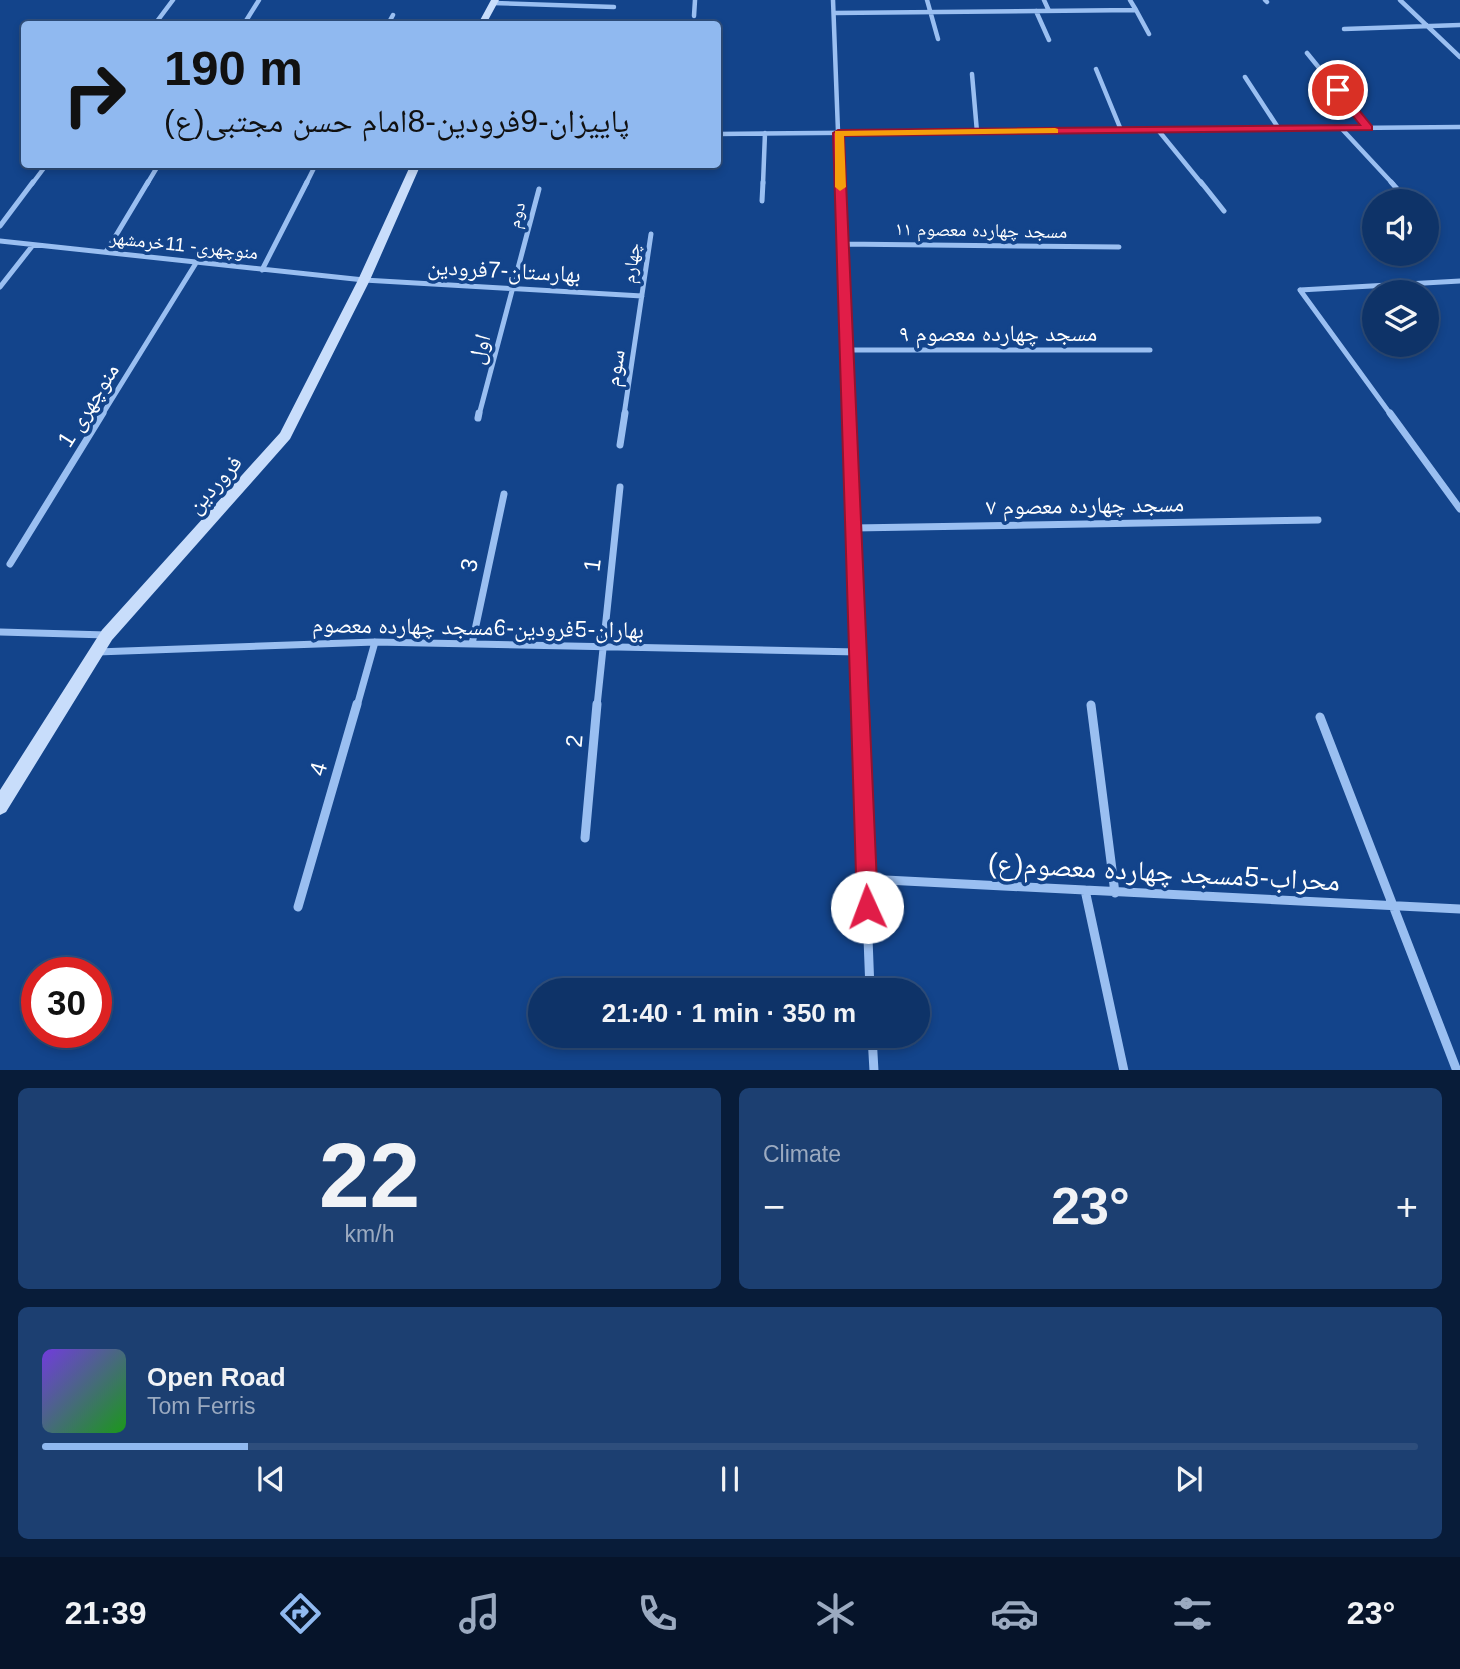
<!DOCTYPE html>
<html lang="en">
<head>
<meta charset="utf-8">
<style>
  body { margin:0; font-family:Arial,"Noto Naskh Arabic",sans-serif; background:#1c3f71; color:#f1f3f6; height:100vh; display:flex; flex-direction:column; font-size:26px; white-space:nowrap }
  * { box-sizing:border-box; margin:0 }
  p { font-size:23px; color:#9baac0 }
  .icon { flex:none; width:38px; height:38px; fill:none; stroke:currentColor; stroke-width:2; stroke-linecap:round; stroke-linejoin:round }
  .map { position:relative; height:1070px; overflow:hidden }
  .drawer { display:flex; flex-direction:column; gap:18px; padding:18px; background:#081c39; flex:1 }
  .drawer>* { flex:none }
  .hud { position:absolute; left:21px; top:21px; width:700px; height:147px; border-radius:7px; box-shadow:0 4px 10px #0003,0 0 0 2px #2e4e7c; background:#90b9f0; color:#111; overflow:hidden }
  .buttons { position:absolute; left:1362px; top:189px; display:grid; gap:14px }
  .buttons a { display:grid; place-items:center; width:77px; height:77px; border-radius:50%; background:#0e3368; box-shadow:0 4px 10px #0003,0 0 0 2px #2e4e7c; font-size:35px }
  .speed { position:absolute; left:21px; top:957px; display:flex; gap:14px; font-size:35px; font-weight:700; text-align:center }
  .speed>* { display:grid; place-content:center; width:91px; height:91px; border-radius:50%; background:#0e3368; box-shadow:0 4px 10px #0003,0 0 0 2px #2e4e7c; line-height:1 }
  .speed .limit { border:10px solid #d22; background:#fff; color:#111 }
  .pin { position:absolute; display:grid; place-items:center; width:60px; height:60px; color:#fff; margin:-30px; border:4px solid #fff; border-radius:50%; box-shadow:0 2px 7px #0007 }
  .me { position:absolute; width:77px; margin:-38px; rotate:358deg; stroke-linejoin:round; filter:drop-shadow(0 0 5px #0008) }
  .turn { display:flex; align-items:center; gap:24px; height:147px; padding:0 28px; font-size:32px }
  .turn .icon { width:91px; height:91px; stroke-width:2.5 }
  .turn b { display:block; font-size:49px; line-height:60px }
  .big { font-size:52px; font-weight:800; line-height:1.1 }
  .drawer .card { flex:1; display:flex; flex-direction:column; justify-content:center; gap:10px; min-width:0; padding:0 24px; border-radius:10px; background:#1c3f71 }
  .drawer .dial { align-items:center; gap:0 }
  .dial b { font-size:91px; line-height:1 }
  .song { display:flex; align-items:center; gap:21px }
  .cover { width:84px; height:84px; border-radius:10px; background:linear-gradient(135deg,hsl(260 70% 55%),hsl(120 70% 35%)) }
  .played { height:7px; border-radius:4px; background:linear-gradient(90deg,#90b9f0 15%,#2e4e7c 15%) }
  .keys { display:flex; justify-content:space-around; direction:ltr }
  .heat { display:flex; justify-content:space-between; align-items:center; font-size:38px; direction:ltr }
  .drawer .tiles { flex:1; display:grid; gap:18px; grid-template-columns:1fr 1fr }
  .card:last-child { grid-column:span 2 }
  .trip { position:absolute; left:528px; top:978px; width:402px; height:70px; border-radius:35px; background:#0e3368; box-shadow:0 4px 10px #0003,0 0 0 2px #2e4e7c; font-weight:800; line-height:70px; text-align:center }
  .tab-bar { display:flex; height:112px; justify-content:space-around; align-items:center; background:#06142a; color:#9baac0 }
  .tab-bar .icon { width:49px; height:49px }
  .tab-bar .selected { color:#90b9f0 }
  .tab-bar b { font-size:32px; color:#f1f3f6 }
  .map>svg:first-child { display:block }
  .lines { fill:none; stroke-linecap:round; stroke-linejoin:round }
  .street-far3 { stroke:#9abff1; stroke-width:4.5 }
  .street-far2 { stroke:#9abff1; stroke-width:5 }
  .street-far1 { stroke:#9abff1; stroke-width:7 }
  .street { stroke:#9abff1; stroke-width:9 }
  .secondary { fill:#c8ddfb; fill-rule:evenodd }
  .route { fill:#e11d48; stroke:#92132f; stroke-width:2 }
  .slow { fill:#f59e0b }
  .labels { text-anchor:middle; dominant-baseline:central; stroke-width:7; stroke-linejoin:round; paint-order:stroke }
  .far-street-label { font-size:19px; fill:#fff; stroke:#13448b }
  .street-label { font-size:23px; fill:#fff; stroke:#13448b }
  .near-street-label { font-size:28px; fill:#fff; stroke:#13448b }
</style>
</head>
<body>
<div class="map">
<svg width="1460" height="1071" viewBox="0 0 1460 1071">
  <rect width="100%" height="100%" fill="#13448b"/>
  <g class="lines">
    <path class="street-far3" d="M 833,0 L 840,184
      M 927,0 L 938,39
      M 1044,0 L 1049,11
      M 1265,0 L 1267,2
      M 1400,0 L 1460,57
      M 493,3 L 614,7
      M 1136,10 L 1149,34
      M 1036,11 L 1049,40
      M 834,13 L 1136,10 L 1130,0
      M 694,16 L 695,0
      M 155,24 L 173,0
      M 244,24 L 259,0
      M 388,24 L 393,15
      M 1344,29 L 1460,25
      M 1307,53 L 1368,128
      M 1096,69 L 1121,130
      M 972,74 L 977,132
      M 1245,77 L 1279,129
      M 1341,128 L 1393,184
      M 1158,130 L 1202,184
      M 718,134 L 1460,127
      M 32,184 L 47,164
      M 147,184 L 159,164
      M 306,184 L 316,164
      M 763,184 L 765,133"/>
    <path class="street-far2" d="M 840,182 L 849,415
      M 1201,182 L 1224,211
      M 1391,182 L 1408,201
      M 762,201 L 763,182
      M 0,226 L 33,182
      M 0,241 L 364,280 L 642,296
      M 842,244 L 1119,247
      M 106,252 L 148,182
      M 262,270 L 307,182
      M 0,287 L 33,245
      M 1300,290 L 1391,415
      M 1300,290 L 1460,281
      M 847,350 L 1150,350
      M 102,415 L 196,263
      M 479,415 L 539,189
      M 624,415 L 651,234"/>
    <path class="street-far1" d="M 848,413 L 859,706
      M 1390,413 L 1460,509
      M 478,418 L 479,413
      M 620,445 L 625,413
      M 854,528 L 1318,520
      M 10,564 L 103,413
      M 0,632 L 107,635
      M 472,644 L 504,494
      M 97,652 L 375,642 L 858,652
      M 357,706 L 375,642
      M 597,706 L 620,487"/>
    <path class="street" d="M 859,704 L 870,990
      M 1091,705 L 1115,893
      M 1320,717 L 1457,1071
      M 585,838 L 597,704
      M 866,879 L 1460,909
      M 1085,890 L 1124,1071
      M 298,907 L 357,704
      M 872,1036 L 874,1071"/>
    <path class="secondary" d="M 491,0 L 499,0 L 486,24 L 478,24 Z
      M 411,164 L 421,164 L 370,280 L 290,439 L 112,640 L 6,812 L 0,815 L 0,790 L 102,630 L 280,433 L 358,280 Z"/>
  </g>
  <path class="route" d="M 1334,88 L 1341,88 L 1372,126 L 1372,130 L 844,136 L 878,907 L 875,915 L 867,918 L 860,915 L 857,907 L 833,133 L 838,130 L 1360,125 L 1334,92 Z"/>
  <path class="slow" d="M 1055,128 L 1058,129 L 1058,133 L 844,136 L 846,187 L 840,191 L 835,187 L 835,131 Z"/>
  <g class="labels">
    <g class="far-street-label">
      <text transform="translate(516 215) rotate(-76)">دوم</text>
      <text transform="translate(981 230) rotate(1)">مسجد چهارده معصوم ۱۱</text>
      <text transform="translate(184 245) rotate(6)">منوچهری- 11خرمشهر</text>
      <text transform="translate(631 263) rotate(-82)">چهارم</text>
    </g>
    <g class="street-label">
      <text transform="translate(504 270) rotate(3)">بهارستان-7فرودین</text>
      <text x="998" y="333">مسجد چهارده معصوم ۹</text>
      <text transform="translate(479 349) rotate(-74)">اول</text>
      <text transform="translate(614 368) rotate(-81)">سوم</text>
      <text transform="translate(88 405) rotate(-58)">منوچهری 1</text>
      <text transform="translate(214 484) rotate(-48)">فروردین</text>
      <text transform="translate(1085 505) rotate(-1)">مسجد چهارده معصوم ۷</text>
      <text transform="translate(469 565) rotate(-78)">3</text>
      <text transform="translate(592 565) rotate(-83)">1</text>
      <text transform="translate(478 627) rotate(1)">بهاران-5فرودین-6مسجد چهارده معصوم</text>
      <text transform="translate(574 741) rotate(-85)">2</text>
      <text transform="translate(318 769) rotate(-74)">4</text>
    </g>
    <g class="near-street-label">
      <text transform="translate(1164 872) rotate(3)">محراب-5مسجد چهارده معصوم(ع)</text>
    </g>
  </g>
</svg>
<div class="buttons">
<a><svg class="icon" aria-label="sound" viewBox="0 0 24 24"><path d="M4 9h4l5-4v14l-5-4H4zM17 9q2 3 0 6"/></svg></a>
<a><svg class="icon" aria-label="layers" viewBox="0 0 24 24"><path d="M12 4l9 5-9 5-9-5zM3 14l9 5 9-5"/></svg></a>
</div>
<div class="speed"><div class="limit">30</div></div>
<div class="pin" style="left:1338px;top:90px;background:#d93025"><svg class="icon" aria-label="arrive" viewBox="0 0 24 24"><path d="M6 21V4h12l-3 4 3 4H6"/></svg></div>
<svg class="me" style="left:867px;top:907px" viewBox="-20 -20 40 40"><circle r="19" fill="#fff"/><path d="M0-13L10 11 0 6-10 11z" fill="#e11d48"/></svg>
<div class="trip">21:40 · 1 min · 350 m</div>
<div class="hud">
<div class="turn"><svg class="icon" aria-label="right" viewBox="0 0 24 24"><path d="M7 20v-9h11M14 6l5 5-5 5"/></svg><div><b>190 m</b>پاییزان-9فرودین-8امام حسن مجتبی(ع)</div></div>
</div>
</div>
<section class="drawer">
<div class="tiles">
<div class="card dial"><b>22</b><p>km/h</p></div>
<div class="card"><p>Climate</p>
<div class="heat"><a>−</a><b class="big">23°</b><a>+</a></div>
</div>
<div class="card">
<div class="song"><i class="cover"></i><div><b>Open Road</b><p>Tom Ferris</p></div></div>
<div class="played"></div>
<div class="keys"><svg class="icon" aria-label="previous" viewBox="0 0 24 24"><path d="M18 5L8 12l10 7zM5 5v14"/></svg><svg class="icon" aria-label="pause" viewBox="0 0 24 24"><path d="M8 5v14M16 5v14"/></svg><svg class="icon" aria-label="next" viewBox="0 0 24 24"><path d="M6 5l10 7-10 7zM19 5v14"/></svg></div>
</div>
</div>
</section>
<nav class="tab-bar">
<b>21:39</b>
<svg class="icon selected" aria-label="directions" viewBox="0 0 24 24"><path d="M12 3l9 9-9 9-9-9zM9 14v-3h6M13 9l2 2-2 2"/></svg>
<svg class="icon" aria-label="music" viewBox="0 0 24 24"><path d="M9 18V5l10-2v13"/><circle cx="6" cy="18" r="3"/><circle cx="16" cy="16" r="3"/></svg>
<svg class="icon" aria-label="phone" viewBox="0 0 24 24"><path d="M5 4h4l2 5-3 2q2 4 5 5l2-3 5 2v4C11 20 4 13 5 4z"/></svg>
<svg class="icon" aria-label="climate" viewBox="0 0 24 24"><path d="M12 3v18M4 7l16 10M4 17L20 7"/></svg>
<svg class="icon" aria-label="car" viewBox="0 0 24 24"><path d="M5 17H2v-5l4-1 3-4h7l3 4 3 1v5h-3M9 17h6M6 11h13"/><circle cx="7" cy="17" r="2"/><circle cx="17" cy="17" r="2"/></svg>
<svg class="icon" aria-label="filters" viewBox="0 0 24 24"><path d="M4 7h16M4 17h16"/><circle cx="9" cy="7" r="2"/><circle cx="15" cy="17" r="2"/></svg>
<b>23°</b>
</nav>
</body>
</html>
